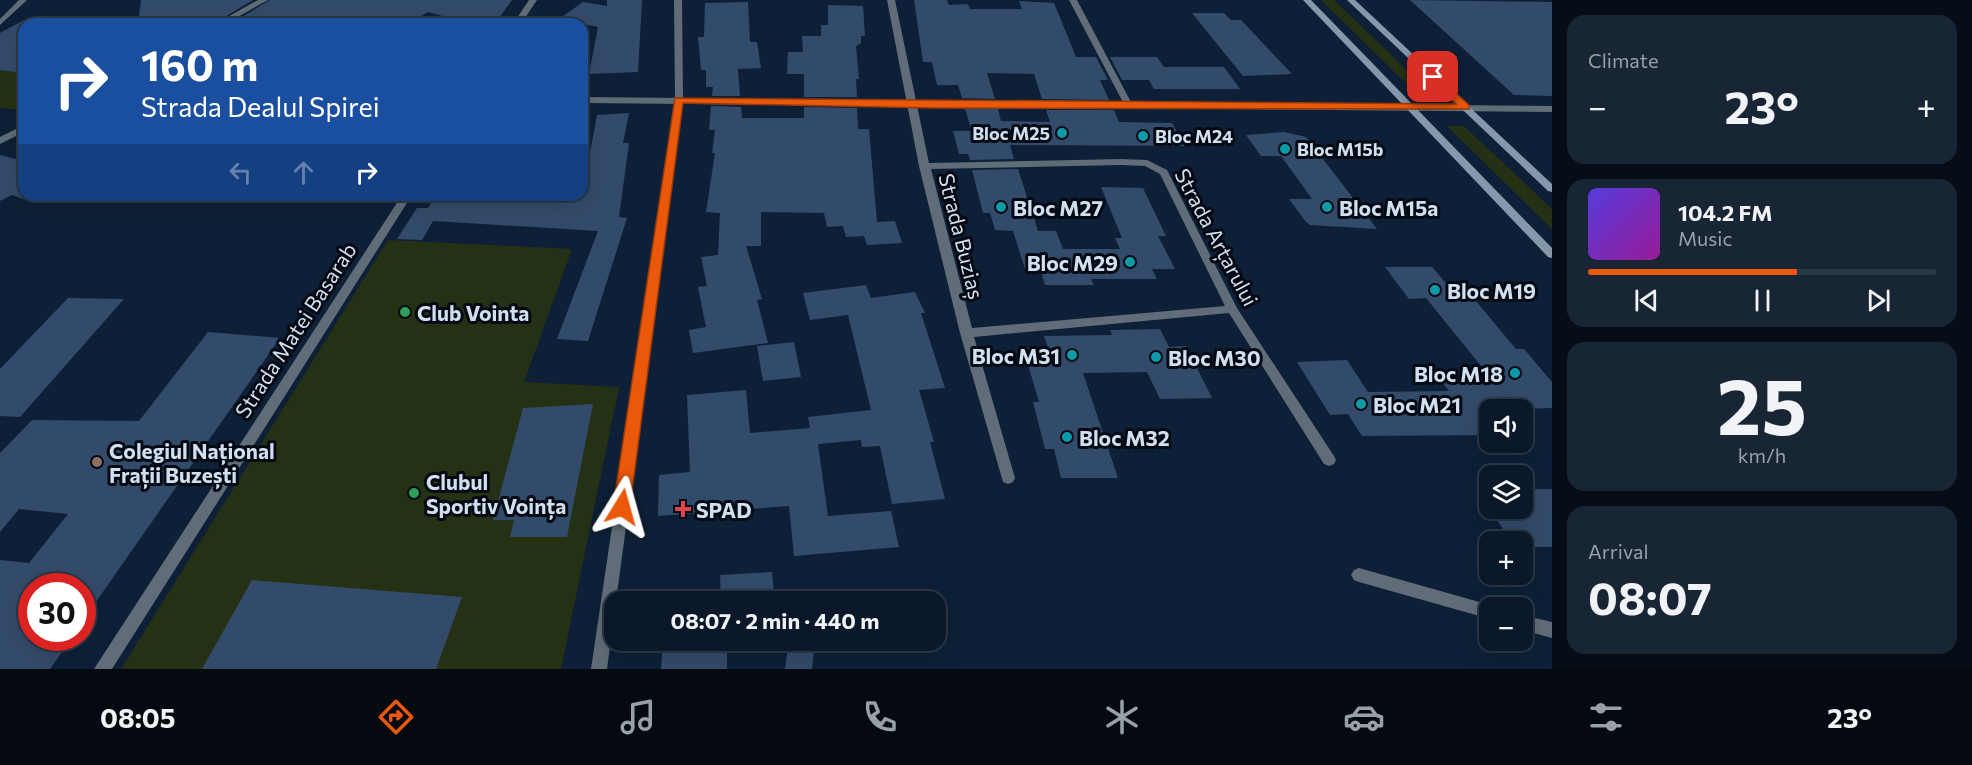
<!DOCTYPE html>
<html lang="en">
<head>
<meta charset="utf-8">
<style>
  body { margin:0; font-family:Commissioner,sans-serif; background:#182535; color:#f1f3f6; height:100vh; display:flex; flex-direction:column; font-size:22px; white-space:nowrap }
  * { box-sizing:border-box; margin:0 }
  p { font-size:20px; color:#99a0a8 }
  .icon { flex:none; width:33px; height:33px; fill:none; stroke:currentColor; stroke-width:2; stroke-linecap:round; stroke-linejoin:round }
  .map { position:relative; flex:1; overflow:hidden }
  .side { display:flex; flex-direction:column; gap:15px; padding:15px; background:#060d17; width:420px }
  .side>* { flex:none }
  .top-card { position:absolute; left:18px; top:18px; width:570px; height:183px; border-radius:18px; box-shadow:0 6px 24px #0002,0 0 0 2px #2a3746; background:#1a4fa0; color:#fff; overflow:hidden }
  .buttons { position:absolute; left:1479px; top:399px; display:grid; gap:12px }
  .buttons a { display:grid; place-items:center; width:54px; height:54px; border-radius:12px; background:#0a1829; box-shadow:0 6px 24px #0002,0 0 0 2px #2a3746; font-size:30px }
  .speed { position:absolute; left:18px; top:573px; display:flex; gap:12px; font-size:30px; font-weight:700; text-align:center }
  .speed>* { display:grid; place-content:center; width:78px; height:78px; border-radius:50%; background:#0a1829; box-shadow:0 6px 24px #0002,0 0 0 2px #2a3746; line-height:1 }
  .speed .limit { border:9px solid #d22; background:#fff; color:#111 }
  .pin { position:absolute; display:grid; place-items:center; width:51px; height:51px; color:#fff; margin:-26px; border-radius:12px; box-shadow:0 3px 9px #0006 }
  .me { position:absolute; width:66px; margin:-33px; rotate:8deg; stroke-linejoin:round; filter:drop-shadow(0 0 4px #0008) }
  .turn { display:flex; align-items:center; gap:21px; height:126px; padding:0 24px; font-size:27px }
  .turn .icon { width:78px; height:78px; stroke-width:2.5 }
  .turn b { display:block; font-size:42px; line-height:51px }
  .lanes { display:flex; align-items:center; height:57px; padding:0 24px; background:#0003; justify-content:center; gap:30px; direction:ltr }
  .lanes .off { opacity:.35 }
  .big { font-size:45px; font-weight:700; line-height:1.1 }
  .side .tile { flex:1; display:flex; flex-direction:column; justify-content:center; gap:9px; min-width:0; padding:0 21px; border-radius:18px; background:#182535 }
  .side .dial { align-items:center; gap:0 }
  .dial b { font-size:78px; line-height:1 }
  .song { display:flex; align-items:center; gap:18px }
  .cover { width:72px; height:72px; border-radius:9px; background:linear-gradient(135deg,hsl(250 70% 55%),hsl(300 70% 35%)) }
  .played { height:6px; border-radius:3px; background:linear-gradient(90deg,#ea580c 60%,#2a3746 60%) }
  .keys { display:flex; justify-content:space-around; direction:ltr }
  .heat { display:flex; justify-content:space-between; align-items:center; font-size:33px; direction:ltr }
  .trip { position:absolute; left:604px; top:591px; width:342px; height:60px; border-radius:18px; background:#0a1829; box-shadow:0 6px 24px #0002,0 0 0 2px #2a3746; font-weight:700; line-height:60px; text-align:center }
  .tab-bar { display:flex; height:96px; justify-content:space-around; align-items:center; background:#040a10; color:#99a0a8 }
  .tab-bar .icon { width:42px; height:42px }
  .tab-bar .current { color:#ea580c }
  .tab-bar b { font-size:27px; color:#f1f3f6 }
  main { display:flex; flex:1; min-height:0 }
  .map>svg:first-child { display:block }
  .green { fill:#253114 }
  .building { fill:#334b6a }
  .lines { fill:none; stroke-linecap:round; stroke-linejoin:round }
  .minor { fill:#606c77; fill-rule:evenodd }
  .tertiary { fill:#606c77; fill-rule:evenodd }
  .secondary { fill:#8597a9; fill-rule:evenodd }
  .route { fill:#ea580c; stroke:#983908; stroke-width:1.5 }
  .culture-dot { fill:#0f9aa8; stroke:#040a14; stroke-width:2 }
  .leisure-dot { fill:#2e9e5b; stroke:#040a14; stroke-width:2 }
  .education-dot { fill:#8d6e63; stroke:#040a14; stroke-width:2 }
  .health-dot { fill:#e0444e; stroke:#040a14; stroke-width:2 }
  .labels { text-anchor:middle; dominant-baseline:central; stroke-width:6; stroke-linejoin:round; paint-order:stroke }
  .far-poi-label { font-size:18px; font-weight:bold; fill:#d2dfee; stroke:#040a14; text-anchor:start }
  .poi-label { font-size:21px; font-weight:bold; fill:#d2dfee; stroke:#040a14; text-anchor:start }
  .street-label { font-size:21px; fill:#d2dfee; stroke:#040a14 }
</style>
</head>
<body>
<main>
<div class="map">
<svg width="1552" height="669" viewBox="0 0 1552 669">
  <rect width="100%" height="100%" fill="#0d2037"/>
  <path class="green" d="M 1321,0 L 1334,0 L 1433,95 L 1418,95 Z
    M 24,38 L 24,110 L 0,108 L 0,39 Z
    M 1447,126 L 1464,126 L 1552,209 L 1552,229 Z
    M 388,240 L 572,249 L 524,382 L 619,387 L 561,669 L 121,669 Z"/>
  <path class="building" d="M 141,0 L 253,0 L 213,24 L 138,24 Z
    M 270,0 L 512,0 L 496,22 L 474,16 L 465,22 L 428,12 L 408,24 L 378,18 L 368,24 L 230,24 Z
    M 607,0 L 642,0 L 638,72 L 589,74 L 598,27 L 559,19 L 583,2 L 607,6 Z
    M 914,0 L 947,0 L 949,5 L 968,4 L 970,9 L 1022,9 L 1019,1 L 1054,3 L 1076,57 L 1096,57 L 1108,80 L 1100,80 L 1109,100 L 1042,99 L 1034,74 L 987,73 L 995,99 L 962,98 L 958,85 L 937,85 L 932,62 L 923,62 Z
    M 1410,0 L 1552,2 L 1552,96 L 1514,95 Z
    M 748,2 L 750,42 L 757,42 L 761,68 L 738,69 L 740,96 L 712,96 L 713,87 L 706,87 L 706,70 L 701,70 L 698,37 L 704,37 L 705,3 Z
    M 828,5 L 863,6 L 865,36 L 861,36 L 861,43 L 856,46 L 859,79 L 856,79 L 857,97 L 804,97 L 804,74 L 787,74 L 788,52 L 803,52 L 802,36 L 821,36 L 821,25 L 828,25 Z
    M 1192,13 L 1224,13 L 1231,20 L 1241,20 L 1292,74 L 1243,76 Z
    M 24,20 L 24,73 L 0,70 L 0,33 Z
    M 1110,57 L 1157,57 L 1164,67 L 1224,67 L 1240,89 L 1154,89 L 1149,80 L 1122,80 Z
    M 711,106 L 741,107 L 742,118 L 804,118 L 804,107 L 857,108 L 858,129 L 869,129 L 877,222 L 895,221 L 902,243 L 867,245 L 864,236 L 846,237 L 843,226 L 827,227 L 824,213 L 761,212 L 761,246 L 746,246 L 762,299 L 757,300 L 768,343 L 693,353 L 689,330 L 706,327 L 698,287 L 707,286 L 701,257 L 718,255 L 720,213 L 706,212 L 715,153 L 712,153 L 715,130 L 709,130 Z
    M 965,109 L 998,109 L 1001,121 L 1050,122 L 1046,110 L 1114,110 L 1119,122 L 1172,123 L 1185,146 L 1010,145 L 1014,159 L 970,160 L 968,154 L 959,154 L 953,131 L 972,131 Z
    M 629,113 L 623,143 L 629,143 L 619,217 L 627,218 L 588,341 L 557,339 L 598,231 L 433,221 L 422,240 L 397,239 L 417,208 L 428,208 L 436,195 L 582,195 L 597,115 Z
    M 1284,132 L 1306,137 L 1377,229 L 1310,225 L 1306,222 L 1289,199 L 1312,199 L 1281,156 L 1261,156 L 1246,135 Z
    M 0,155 L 24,161 L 24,199 L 12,195 L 0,201 Z
    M 1018,169 L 1038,231 L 1056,231 L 1063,249 L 1120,249 L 1115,238 L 1122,238 L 1101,187 L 1143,188 L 1166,236 L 1158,236 L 1175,269 L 1152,269 L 1157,279 L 1091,279 L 1094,285 L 1045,285 L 1040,269 L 1025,269 L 1013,231 L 995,230 L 990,213 L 983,213 L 972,170 Z
    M 1385,267 L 1432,267 L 1445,282 L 1460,282 L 1516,349 L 1524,349 L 1552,382 L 1552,408 L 1490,410 L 1490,435 L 1362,436 L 1348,414 L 1330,415 L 1297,362 L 1347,360 L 1368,392 L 1449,391 L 1443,383 L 1494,382 L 1426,298 L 1409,299 Z
    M 866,285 L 871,298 L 915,292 L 925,313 L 921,313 L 945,388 L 919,390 L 934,442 L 930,442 L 945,499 L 892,504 L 880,446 L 862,447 L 861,440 L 818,444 L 828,516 L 891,511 L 899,547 L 794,556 L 789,506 L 658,516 L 659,475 L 690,472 L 687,395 L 746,390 L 750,433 L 810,428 L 808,417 L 871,410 L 848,315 L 810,320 L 803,293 Z
    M 68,298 L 124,299 L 20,417 L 0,416 L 0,369 Z
    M 1160,329 L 1169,347 L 1186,346 L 1212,398 L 1160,399 L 1147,372 L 1083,373 L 1118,478 L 1061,478 L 1054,449 L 1045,449 L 1033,402 L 1039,402 L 1023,348 L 1048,348 L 1044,336 L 1112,335 L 1110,330 Z
    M 208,332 L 280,338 L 82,622 L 82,586 L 32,586 L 32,638 L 72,638 L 50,669 L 0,669 L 0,560 L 29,563 L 68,514 L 19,509 L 0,532 L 0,453 L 32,420 L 139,421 Z
    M 794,342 L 801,377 L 763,381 L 757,346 Z
    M 593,404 L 567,537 L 510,537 L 514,520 L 493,520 L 523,408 Z
    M 1522,489 L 1552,489 L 1552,547 L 1522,547 L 1522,542 L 1512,542 L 1481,497 L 1490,497 L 1490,508 L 1522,508 Z
    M 772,572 L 775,602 L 721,602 L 720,575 Z
    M 252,580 L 462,597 L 436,669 L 202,669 Z
    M 663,640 L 727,640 L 727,669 L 661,669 Z
    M 789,640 L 815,640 L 812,669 L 785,669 Z"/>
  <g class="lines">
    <path class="minor" d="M 19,0 L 27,0 L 0,25 L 0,19 Z
      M 529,0 L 537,0 L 521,24 L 513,24 Z
      M 674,0 L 682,0 L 683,100 L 607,669 L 591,669 L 675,100 Z
      M 887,0 L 895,0 L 929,163 L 1121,159 L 1147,160 L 1167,170 L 1237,308 L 1334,456 L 1336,460 L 1334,464 L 1329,466 L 1324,464 L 1229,313 L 974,337 L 1015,478 L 1013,482 L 1008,484 L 1003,482 L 960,333 L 919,166 ZM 1121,165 L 1145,166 L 1160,174 L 1225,306 L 972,328 L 931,169 Z
      M 1069,0 L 1077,0 L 1133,106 L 1132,108 L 1126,108 L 1125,106 Z
      M 402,195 L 412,195 L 112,669 L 94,669 Z
      M 1359,568 L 1490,605 L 1496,608 L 1490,608 L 1490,619 L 1359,582 L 1354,580 L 1351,575 L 1354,570 Z
      M 1522,615 L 1552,622 L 1552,638 L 1522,630 Z"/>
    <path class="tertiary" d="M 258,0 L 268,0 L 225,24 L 215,24 Z
      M 582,97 L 1552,106 L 1552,112 L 582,103 Z
      M 24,125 L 24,132 L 0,144 L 0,137 Z"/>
    <path class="secondary" d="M 1303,0 L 1311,0 L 1552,248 L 1552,258 L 1548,257 Z
      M 1347,0 L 1355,0 L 1552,184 L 1552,192 L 1548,191 Z"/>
  </g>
  <path class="route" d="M 1429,75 L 1436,75 L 1469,105 L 1469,109 L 932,108 L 683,103 L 630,507 L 627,512 L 616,512 L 613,507 L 675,98 L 1456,104 L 1429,79 Z"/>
  <g class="culture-dot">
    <circle cx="1062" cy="133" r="6"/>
    <circle cx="1143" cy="136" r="6"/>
    <circle cx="1285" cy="149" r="6"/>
    <circle cx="1001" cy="207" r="6"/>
    <circle cx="1327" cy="207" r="6"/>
    <circle cx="1130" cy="262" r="6"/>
    <circle cx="1435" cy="290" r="6"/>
    <circle cx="1072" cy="355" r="6"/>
    <circle cx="1156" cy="357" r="6"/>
    <circle cx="1515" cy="373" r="6"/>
    <circle cx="1361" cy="404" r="6"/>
    <circle cx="1067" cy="437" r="6"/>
  </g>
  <g class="leisure-dot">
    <circle cx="405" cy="312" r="6"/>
    <circle cx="414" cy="493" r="6"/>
  </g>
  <circle class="education-dot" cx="97" cy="462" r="6"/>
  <path class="health-dot" d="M680 500h6v6h6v6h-6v6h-6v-6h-6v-6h6z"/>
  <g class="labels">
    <g class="far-poi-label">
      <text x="1050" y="133" text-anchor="end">Bloc M25</text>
      <text x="1155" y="136">Bloc M24</text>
      <text x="1297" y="149">Bloc M15b</text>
    </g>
    <g class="poi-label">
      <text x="1013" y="207">Bloc M27</text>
      <text x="1339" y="207">Bloc M15a</text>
      <text x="1118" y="262" text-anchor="end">Bloc M29</text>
      <text x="1447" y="290">Bloc M19</text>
      <text x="417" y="312">Club Vointa</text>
      <text x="1060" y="355" text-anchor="end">Bloc M31</text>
      <text x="1168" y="357">Bloc M30</text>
      <text x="1503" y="373" text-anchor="end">Bloc M18</text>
      <text x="1373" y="404">Bloc M21</text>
      <text x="1079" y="437">Bloc M32</text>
      <text x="109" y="450">Colegiul Național<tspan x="109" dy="24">Frații Buzești</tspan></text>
      <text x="426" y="481">Clubul<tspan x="426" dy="24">Sportiv Voința</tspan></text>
      <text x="696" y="509">SPAD</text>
    </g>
    <g class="street-label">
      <text transform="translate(962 236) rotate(76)">Strada Buziaș</text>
      <text transform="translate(1217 237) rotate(62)">Strada Arțarului</text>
      <text transform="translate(295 330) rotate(-57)">Strada Matei Basarab</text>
    </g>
  </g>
</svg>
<div class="buttons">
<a><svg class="icon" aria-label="sound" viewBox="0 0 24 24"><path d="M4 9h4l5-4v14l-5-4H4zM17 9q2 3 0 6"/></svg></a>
<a><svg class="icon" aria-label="layers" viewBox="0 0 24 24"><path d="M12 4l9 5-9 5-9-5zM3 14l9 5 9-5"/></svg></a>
<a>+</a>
<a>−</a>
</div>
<div class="speed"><div class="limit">30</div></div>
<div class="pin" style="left:1433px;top:77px;background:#d93025"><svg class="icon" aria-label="arrive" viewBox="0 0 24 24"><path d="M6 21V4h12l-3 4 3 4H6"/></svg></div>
<svg class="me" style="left:622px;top:507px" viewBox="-20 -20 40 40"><path d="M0-17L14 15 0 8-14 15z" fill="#ea580c" stroke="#fff" stroke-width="4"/></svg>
<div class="trip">08:07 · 2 min · 440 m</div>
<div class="top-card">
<div class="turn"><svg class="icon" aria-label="right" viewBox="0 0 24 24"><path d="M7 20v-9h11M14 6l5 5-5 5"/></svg><div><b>160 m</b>Strada Dealul Spirei</div></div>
<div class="lanes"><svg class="icon off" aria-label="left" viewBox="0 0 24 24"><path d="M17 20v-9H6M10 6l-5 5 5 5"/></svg><svg class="icon off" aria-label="ahead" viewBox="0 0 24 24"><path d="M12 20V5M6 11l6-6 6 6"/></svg><svg class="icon" aria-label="right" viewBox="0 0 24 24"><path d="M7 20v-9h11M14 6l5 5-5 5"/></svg></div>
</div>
</div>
<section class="side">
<div class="tile"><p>Climate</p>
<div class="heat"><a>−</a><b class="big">23°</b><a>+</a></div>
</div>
<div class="tile">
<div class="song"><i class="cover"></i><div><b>104.2 FM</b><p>Music</p></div></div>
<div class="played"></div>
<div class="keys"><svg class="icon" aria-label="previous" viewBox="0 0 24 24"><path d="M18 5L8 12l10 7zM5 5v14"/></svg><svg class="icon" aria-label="pause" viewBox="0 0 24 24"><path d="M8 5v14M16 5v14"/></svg><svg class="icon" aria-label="next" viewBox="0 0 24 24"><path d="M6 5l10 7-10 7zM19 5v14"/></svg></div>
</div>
<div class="tile dial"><b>25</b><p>km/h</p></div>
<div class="tile"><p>Arrival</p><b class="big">08:07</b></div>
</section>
</main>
<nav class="tab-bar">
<b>08:05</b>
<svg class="icon current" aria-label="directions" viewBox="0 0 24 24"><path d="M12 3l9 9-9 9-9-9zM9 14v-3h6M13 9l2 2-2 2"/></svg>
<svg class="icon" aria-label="music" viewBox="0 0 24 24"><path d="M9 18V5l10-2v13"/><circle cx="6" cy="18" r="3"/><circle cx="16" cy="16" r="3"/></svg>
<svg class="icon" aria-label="phone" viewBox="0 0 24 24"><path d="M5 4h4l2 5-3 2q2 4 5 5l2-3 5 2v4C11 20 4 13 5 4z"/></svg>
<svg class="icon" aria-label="climate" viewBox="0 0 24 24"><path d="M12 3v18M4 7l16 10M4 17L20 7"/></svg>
<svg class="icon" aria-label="car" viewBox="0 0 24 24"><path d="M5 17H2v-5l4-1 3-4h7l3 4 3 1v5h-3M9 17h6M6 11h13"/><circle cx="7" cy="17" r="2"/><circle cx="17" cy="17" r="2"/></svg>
<svg class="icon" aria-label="filters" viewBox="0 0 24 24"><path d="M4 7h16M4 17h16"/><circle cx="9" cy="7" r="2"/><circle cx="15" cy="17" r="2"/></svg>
<b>23°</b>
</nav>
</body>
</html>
